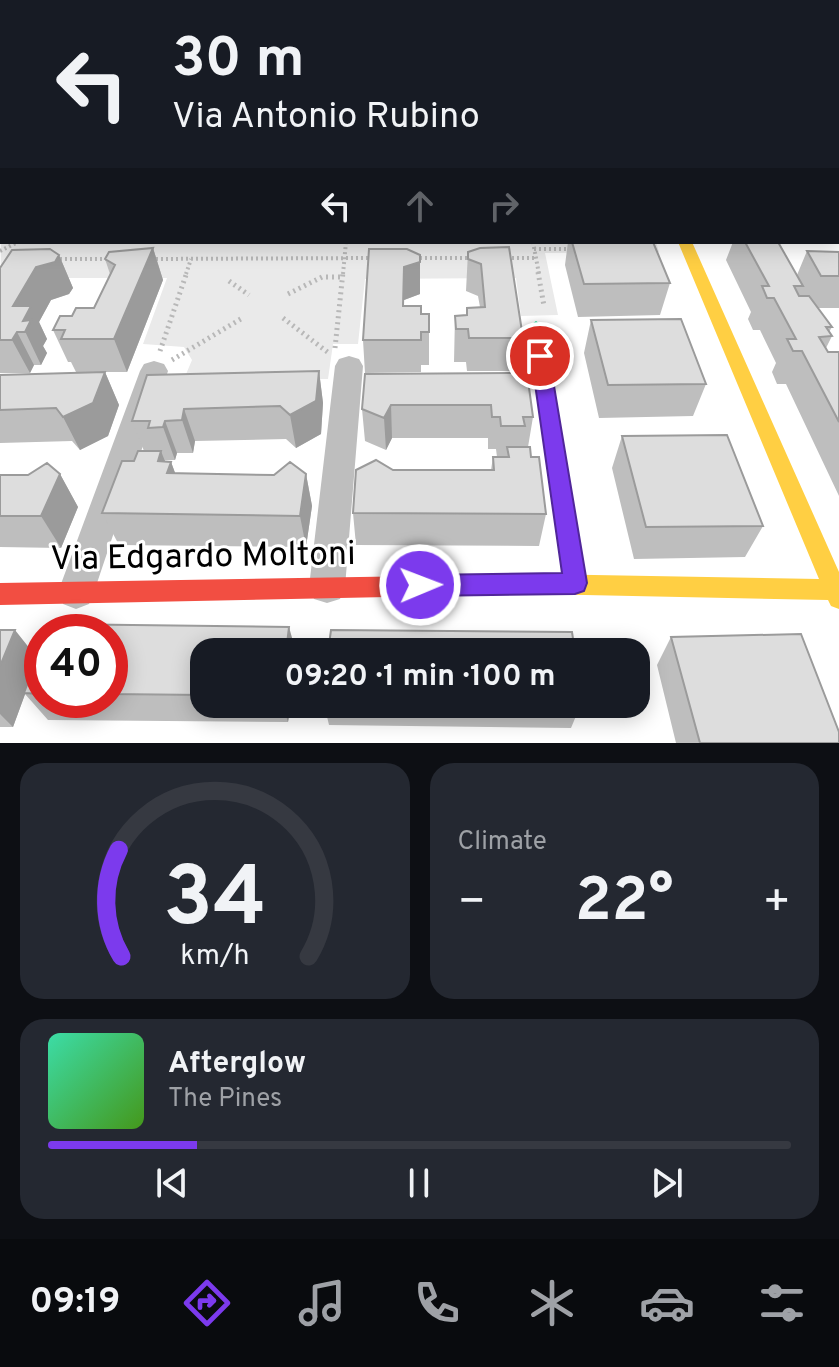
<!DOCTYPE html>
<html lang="en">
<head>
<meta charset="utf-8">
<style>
  body { margin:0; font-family:Overpass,sans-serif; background:#242831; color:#f1f3f6; height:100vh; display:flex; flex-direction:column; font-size:30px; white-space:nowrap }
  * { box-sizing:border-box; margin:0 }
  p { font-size:26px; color:#9ea1a6 }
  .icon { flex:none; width:44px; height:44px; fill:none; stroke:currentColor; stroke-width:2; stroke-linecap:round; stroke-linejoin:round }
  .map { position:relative; height:743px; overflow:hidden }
  .details { display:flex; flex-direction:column; gap:20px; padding:20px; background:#0d0f14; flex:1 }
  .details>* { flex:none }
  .banner { position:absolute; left:0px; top:0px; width:840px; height:244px; box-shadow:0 4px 20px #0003; background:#171b24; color:#f1f3f6; overflow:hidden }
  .speed { position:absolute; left:24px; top:614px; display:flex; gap:16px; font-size:40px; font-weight:700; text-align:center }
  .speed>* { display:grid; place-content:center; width:104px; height:104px; border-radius:50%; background:#171b24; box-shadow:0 4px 20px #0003; line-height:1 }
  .speed .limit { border:12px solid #d22; background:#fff; color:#111 }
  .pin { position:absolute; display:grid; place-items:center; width:68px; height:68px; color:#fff; margin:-34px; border:4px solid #fff; border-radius:50%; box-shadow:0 2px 8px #0007 }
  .me { position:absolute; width:88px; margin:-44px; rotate:89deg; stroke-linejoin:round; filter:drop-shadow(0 0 6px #0008) }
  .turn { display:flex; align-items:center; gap:28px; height:168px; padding:0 40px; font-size:36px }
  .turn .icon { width:104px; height:104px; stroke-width:2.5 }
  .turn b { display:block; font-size:56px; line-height:68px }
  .lanes { display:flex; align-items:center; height:76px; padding:0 40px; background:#0003; justify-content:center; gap:40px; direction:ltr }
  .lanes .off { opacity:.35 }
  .big { font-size:60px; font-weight:700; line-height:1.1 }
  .details .card { flex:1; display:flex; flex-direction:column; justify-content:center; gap:12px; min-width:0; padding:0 28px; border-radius:24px; background:#242831 }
  .details .dial { align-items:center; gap:0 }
  .dial svg { height:208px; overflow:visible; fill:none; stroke:#363941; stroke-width:7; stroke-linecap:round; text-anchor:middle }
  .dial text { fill:#f1f3f6; stroke:none }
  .song { display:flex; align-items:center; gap:24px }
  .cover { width:96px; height:96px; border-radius:12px; background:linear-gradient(135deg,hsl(160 70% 55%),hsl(100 70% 35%)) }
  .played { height:8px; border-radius:4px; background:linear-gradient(90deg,#7c3aed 20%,#363941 20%) }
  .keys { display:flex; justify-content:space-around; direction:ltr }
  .heat { display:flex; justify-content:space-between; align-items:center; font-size:44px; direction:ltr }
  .details .tiles { flex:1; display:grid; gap:20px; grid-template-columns:1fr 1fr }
  .card:last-child { grid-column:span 2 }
  .trip { position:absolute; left:190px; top:638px; width:460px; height:80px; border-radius:24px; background:#171b24; box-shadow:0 4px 20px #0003; font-weight:700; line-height:80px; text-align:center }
  .menu { display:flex; height:128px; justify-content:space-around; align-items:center; background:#090b0e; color:#9ea1a6 }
  .menu .icon { width:56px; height:56px }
  .menu .current { color:#7c3aed }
  .menu b { font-size:36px; color:#f1f3f6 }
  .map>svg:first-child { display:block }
  .green { fill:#eaeaea }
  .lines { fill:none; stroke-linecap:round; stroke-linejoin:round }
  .path-far1 { stroke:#b8b8b8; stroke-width:4; stroke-dasharray:2 3; stroke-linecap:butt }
  .path { stroke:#b8b8b8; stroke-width:5; stroke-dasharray:2 4; stroke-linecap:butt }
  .street { fill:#bebebe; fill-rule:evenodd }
  .fast { fill:#16e098; fill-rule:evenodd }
  .slow { fill:#ffcf43; fill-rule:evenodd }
  .jam { fill:#f24e42; fill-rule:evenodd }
  .wall { fill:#bebebe }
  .shaded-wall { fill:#9b9b9b }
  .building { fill:#ddd; stroke:#9b9b9b; stroke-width:2 }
  .route { fill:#7c3aed; stroke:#51269a; stroke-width:2 }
  .labels { text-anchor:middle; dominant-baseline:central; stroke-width:6; stroke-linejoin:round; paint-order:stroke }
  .near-street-label { font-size:34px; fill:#000; stroke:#fff }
</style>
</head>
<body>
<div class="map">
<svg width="839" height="743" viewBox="0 0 839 743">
  <rect width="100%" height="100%" fill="#fff"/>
  <path class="green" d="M 2,187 L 2,242 L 656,242 L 659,252 L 545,253 L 558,315 L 521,316 L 516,278 L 365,279 L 358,344 L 333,344 L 328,379 L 184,379 L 192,360 L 184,347 L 143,344 L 167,278 L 16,278 L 0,302 Z"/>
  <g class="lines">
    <path class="path-far1" d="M 533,242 L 539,274
      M 534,249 L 573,249
      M 0,251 L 18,242
      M 415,258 L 473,258
      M 507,258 L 536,258
      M 55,259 L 109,259
      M 151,259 L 373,258
      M 186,274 L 191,259
      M 343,274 L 346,242"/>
    <path class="path" d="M 538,272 L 544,306
      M 229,281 L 249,295
      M 288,294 L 322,277 L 342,277
      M 283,318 L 330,354
      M 335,348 L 343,272
      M 160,351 L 187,272
      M 172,360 L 244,317"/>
    <path class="street" d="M 344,0 L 392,0 L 343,2 Z
      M 838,219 L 839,219 L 839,233 L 838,233 Z
      M 349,356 L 359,359 L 363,366 L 345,587 L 340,599 L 327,603 L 314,599 L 309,587 L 335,366 L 339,359 Z
      M 154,361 L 164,364 L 168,371 L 94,592 L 89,604 L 76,609 L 63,604 L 58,592 L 140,371 L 144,364 Z"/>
    <path class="fast" d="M 536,321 L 544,327 L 587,583 L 583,590 L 575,593 L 567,590 L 563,583 L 528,327 Z"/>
    <path class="slow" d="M 528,0 L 539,0 L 541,2 L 530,2 Z
      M 678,242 L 692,242 L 839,572 L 839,609 L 831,606 L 828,600 L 537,594 L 529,591 L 525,584 L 529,577 L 537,574 L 819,579 Z"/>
    <path class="jam" d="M 537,574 L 545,577 L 549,584 L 545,591 L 537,594 L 0,605 L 0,583 Z"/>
  </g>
  <path class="wall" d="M 184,0 L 271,0 L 237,2 L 183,2 Z
    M 415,0 L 444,0 L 444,2 L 415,2 Z
    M 717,0 L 839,0 L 839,19 L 838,2 L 717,2 Z
    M 838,29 L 839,29 L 839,78 L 838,78 Z
    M 568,242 L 653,242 L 670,283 L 660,315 L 578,317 L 565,265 Z
    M 733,242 L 778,242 L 797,275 L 807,251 L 839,252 L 839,308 L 818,308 L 832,327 L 829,332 L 832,336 L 826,348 L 828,352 L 839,352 L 839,496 L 786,384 L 777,384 L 772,372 L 776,363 L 760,330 L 753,330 L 748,319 L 751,312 L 726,260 Z
    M 153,248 L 163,280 L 127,372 L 76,372 L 71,362 L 68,362 L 53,330 L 72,316 L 94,308 L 110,274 L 105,259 Z
    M 480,248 L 523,338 L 518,371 L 467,371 L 466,362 L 454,362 L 455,316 L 466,315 L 467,308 L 480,307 L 478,296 L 466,291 L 468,252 Z
    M 59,255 L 73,288 L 69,294 L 51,300 L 39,322 L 47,339 L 43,346 L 47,353 L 41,365 L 34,365 L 30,373 L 0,373 L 0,268 Z
    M 420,255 L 420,294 L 404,300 L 404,306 L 421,314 L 429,314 L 429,365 L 421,365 L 421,372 L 365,373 L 363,340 Z
    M 591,320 L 706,384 L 693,416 L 599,418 L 584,353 Z
    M 319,371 L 323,403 L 321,434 L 296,448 L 286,439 L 195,441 L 193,453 L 177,453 L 175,460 L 165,460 L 165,461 L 171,462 L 175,473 L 274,475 L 306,474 L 312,506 L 306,547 L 119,545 L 102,513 L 134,461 L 144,451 L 132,421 Z
    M 105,372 L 119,405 L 108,436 L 80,450 L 72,441 L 0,443 L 0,375 Z
    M 527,373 L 533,417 L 528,447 L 546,514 L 539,546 L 356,545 L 353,513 L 393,470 L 491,470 L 493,457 L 497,457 L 496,449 L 488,449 L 488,438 L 392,438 L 386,450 L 365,441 L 362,409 Z
    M 622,436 L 763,526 L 745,557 L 634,559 L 612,468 Z
    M 60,474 L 78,507 L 61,548 L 0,547 L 0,475 Z
    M 0,630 L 37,658 L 42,645 L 42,700 L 110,700 L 110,632 L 204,652 L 204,704 L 291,704 L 288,722 L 48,720 L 25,694 L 13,727 L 0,727 Z
    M 671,637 L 839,743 L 676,743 L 657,665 Z
    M 324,704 L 581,704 L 571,728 L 329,725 Z"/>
  <path class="shaded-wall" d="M 615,0 L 632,0 L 632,1 L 627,2 L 615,2 Z
    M 153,248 L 163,280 L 127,372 L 114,339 Z
    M 59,255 L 73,288 L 69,294 L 51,300 L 39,322 L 47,339 L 43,346 L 47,353 L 41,365 L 13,306 L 36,267 Z
    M 420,262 L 420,294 L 404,300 L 404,339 L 404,267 Z
    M 17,332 L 34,365 L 30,373 L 12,340 Z
    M 319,371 L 323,403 L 321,434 L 296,448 L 290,415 Z
    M 105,372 L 119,405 L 108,436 L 80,450 L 63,417 Z
    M 391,405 L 392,438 L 386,450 L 384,418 Z
    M 184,409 L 195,441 L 193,453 L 182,420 Z
    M 165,421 L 177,453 L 175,460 L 163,427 Z
    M 161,451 L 168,469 L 171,462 L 183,494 L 158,461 Z
    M 60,474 L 78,507 L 61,548 L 41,516 Z
    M 306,474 L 312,506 L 306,547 L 300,516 Z
    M 289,627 L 296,652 L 286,652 Z
    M 15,630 L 38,659 L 13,727 L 0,714 L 0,666 Z
    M 282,704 L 291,704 L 288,722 Z"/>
  <path class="building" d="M 186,0 L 203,0 L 202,1 L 213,1 L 213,2 L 183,2 Z
    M 237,0 L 270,0 L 270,2 L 237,2 Z
    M 340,0 L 361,0 L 361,2 L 340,2 Z
    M 375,0 L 396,0 L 396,2 L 375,2 Z
    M 492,0 L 521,0 L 522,2 L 471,1 Z
    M 838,29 L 839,29 L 839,50 L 838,50 Z
    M 572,242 L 653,242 L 670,283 L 584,284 Z
    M 745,242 L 778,242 L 803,286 L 794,286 L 799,296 L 809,296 L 832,327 L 826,327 L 832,336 L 819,337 L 828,352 L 839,352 L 839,422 L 802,351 L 793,351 L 787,339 L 796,339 L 774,298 L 767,298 L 762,286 L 769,286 Z
    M 509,247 L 523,338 L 469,338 L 468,329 L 456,329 L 455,316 L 467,315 L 467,308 L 485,307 L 481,264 L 468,259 L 468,252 L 480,248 Z
    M 153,248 L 114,339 L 61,339 L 65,330 L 53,330 L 60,316 L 72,316 L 76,308 L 94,308 L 115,265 L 105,259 L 109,252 Z
    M 50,249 L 59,255 L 55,262 L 36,267 L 13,306 L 31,306 L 23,321 L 31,320 L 25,332 L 17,332 L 12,340 L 0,340 L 0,268 L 12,250 Z
    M 369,249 L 407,249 L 420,255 L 420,262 L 404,267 L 403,306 L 421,306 L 421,314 L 429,314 L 429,332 L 421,332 L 421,340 L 363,340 Z
    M 807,251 L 839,252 L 839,276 L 821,276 Z
    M 681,319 L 706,384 L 608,385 L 591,320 Z
    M 319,371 L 316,401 L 290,415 L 280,406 L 184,409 L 182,420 L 165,421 L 163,427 L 148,428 L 150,421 L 132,421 L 147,375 Z
    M 105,372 L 93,403 L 63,417 L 56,408 L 0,410 L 0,375 Z
    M 527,373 L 533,417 L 523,417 L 525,426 L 501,426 L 500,417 L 492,417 L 491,405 L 391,405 L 384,418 L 362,409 L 365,374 Z
    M 727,435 L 763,526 L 646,527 L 622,436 Z
    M 507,447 L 530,447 L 531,457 L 539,457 L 546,514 L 353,513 L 356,470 L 376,460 L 393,470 L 494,470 L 493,457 L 509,457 Z
    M 138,451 L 161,451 L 158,461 L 171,462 L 167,473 L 274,475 L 290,462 L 306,474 L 300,516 L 102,513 L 122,461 L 134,461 Z
    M 47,463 L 60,474 L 41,516 L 0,516 L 0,475 L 28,475 Z
    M 50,624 L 289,627 L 286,652 L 204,652 L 204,695 L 110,694 L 110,632 L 47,632 Z
    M 0,630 L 15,630 L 0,666 Z
    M 331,630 L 572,632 L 575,652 L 328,652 Z
    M 801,634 L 839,732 L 839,743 L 700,743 L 671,637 Z
    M 42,645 L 42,694 L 24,693 Z"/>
  <path class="route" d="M 540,350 L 549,356 L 587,583 L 584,591 L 575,594 L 420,596 L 412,593 L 409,585 L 412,578 L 420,575 L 562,573 L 531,356 Z"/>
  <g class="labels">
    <g class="near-street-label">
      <text transform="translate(203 558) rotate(-1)">Via Edgardo Moltoni</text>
    </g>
  </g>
</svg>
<div class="speed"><div class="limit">40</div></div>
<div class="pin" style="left:540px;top:356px;background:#d93025"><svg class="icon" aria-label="arrive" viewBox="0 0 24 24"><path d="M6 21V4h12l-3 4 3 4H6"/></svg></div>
<svg class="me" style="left:420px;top:585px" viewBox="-20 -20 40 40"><circle r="17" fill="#7c3aed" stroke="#fff" stroke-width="3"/><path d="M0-11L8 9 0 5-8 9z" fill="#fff"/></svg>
<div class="trip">09:20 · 1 min · 100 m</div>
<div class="banner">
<div class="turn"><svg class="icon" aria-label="left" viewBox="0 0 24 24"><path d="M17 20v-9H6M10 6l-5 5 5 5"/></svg><div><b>30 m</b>Via Antonio Rubino</div></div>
<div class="lanes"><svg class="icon" aria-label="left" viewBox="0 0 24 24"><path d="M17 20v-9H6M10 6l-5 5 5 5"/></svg><svg class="icon off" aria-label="ahead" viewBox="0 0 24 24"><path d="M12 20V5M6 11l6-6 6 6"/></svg><svg class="icon off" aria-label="right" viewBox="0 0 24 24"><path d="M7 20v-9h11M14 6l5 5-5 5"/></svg></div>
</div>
</div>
<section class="details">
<div class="tiles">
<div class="card dial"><svg viewBox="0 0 100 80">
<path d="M14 69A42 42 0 1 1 86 69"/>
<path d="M14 69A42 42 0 0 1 13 28" stroke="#7c3aed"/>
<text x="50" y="56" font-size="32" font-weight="700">34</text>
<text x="50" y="72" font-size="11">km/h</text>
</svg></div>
<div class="card"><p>Climate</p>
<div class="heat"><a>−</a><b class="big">22°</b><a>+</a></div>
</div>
<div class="card">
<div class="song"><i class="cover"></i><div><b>Afterglow</b><p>The Pines</p></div></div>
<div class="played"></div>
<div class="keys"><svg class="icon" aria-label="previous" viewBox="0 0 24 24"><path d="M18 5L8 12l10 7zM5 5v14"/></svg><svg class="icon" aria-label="pause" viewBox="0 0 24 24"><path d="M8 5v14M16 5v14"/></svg><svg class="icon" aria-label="next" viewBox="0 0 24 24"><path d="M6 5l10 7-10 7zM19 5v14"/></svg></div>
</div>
</div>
</section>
<nav class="menu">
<b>09:19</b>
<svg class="icon current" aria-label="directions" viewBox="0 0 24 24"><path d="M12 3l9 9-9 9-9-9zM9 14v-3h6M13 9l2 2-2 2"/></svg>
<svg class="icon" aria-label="music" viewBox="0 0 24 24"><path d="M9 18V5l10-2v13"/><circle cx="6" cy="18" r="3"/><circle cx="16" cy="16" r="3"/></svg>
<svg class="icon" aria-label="phone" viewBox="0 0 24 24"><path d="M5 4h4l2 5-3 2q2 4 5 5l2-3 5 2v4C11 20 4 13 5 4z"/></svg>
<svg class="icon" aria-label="climate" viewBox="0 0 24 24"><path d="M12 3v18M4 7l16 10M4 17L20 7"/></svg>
<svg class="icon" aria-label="car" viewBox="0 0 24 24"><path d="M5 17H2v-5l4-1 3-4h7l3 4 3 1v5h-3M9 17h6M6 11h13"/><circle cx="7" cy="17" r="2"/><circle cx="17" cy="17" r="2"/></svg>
<svg class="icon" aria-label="filters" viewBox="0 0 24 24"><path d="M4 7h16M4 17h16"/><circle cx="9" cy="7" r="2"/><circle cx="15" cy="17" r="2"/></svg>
</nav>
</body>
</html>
